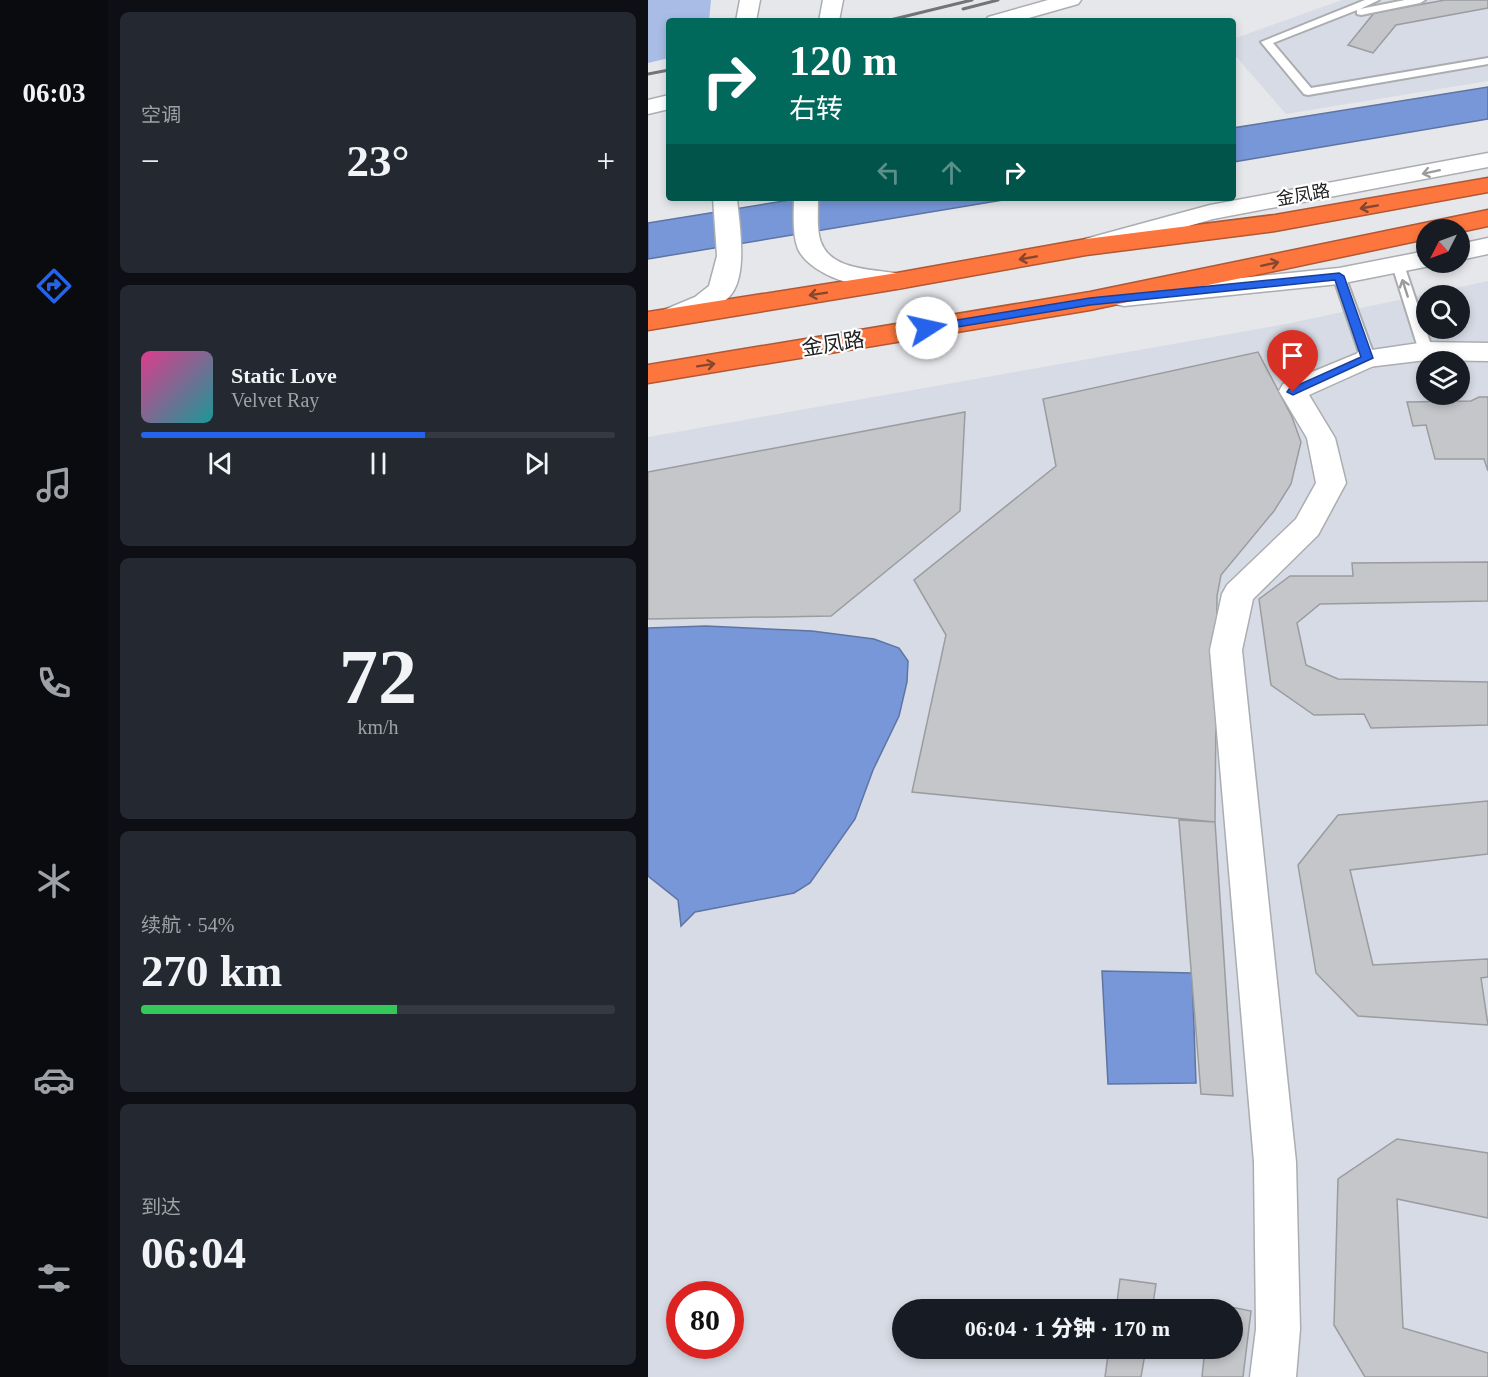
<!DOCTYPE html>
<html lang="zh">
<head>
<meta charset="utf-8">
<style>
  body { margin:0; font-family:"Times New Roman","Noto Sans SC",serif; background:#242831; color:#f1f3f6; height:100vh; display:flex; flex-direction:column; font-size:22px; white-space:nowrap }
  * { box-sizing:border-box; margin:0 }
  p { font-size:20px; color:#9ea1a6 }
  .icon { flex:none; width:33px; height:33px; fill:none; stroke:currentColor; stroke-width:2; stroke-linecap:round; stroke-linejoin:round }
  .map { position:relative; flex:1; overflow:hidden }
  .side { display:flex; flex-direction:column; gap:12px; padding:12px; background:#0d0f14; width:540px }
  .side>* { flex:none }
  .top-card { position:absolute; left:18px; top:18px; width:570px; height:183px; border-radius:6px; box-shadow:0 3px 9px #0003; background:#00695c; color:#fff; overflow:hidden }
  .needle { width:39px; rotate:228deg }
  .fabs { position:absolute; left:768px; top:219px; display:grid; gap:12px }
  .fabs a { display:grid; place-items:center; width:54px; height:54px; border-radius:50%; background:#171b24; box-shadow:0 3px 9px #0003; font-size:30px }
  .speed { position:absolute; left:18px; top:1281px; display:flex; gap:12px; font-size:30px; font-weight:700; text-align:center }
  .speed>* { display:grid; place-content:center; width:78px; height:78px; border-radius:50%; background:#171b24; box-shadow:0 3px 9px #0003; line-height:1 }
  .speed .limit { border:9px solid #d22; background:#fff; color:#111 }
  .pin { position:absolute; display:grid; place-items:center; width:51px; height:51px; color:#fff; margin:-62px -26px; border-radius:50% 50% 50% 0; rotate:-45deg; box-shadow:0 0 6px #0007 }
  .pin .icon { rotate:45deg }
  .me { position:absolute; width:66px; margin:-33px; rotate:80deg; stroke-linejoin:round; filter:drop-shadow(0 0 4px #0008) }
  .turn { display:flex; align-items:center; gap:21px; height:126px; padding:0 24px; font-size:27px }
  .turn .icon { width:78px; height:78px; stroke-width:2.5 }
  .turn b { display:block; font-size:42px; line-height:51px }
  .lanes { display:flex; align-items:center; height:57px; padding:0 24px; background:#0003; justify-content:center; gap:30px; direction:ltr }
  .lanes .off { opacity:.35 }
  .big { font-size:45px; font-weight:800; line-height:1.1 }
  .side .tile { flex:1; display:flex; flex-direction:column; justify-content:center; gap:9px; min-width:0; padding:0 21px; border-radius:9px; background:#242831 }
  .side .dial { align-items:center; gap:0 }
  .dial b { font-size:78px; line-height:1 }
  .song { display:flex; align-items:center; gap:18px }
  .cover { width:72px; height:72px; border-radius:9px; background:linear-gradient(135deg,hsl(330 70% 55%),hsl(180 70% 35%)) }
  .played { height:6px; border-radius:3px; background:linear-gradient(90deg,#2563eb 60%,#363941 60%) }
  .keys { display:flex; justify-content:space-around; direction:ltr }
  .heat { display:flex; justify-content:space-between; align-items:center; font-size:33px; direction:ltr }
  .charge { height:9px; border-radius:4px; background:linear-gradient(90deg,#34c759 54%,#363941 0) }
  .trip { position:absolute; left:244px; top:1299px; width:351px; height:60px; border-radius:30px; background:#171b24; box-shadow:0 3px 9px #0003; font-weight:800; line-height:60px; text-align:center }
  main { display:flex; flex:1; min-height:0 }
  .dock { display:flex; flex-direction:column; width:108px; justify-content:space-around; align-items:center; background:#090b0e; color:#9ea1a6 }
  .dock .icon { width:42px; height:42px }
  .dock .active { color:#2563eb }
  .dock b { font-size:27px; color:#f1f3f6 }
  .map>svg:first-child { display:block }
  .built { fill:#d6dbe5; fill-rule:evenodd }
  .green { fill:#a8bce6 }
  .water { fill:#7897d9; stroke:#5e74a2; stroke-width:1.5 }
  .building { fill:#c5c6ca; stroke:#9a9c9f; stroke-width:1.5 }
  .lines { fill:none; stroke-linecap:round; stroke-linejoin:round }
  .lane-casing { stroke:#abadb0; stroke-width:4 }
  .street-casing { stroke:#abadb0; stroke-width:3 }
  .secondary-casing { stroke:#abadb0; stroke-width:3 }
  .highway-casing { stroke:#b05834; stroke-width:3 }
  .lane { fill:#fff; fill-rule:evenodd }
  .street { fill:#fff; fill-rule:evenodd }
  .secondary { fill:#fff; fill-rule:evenodd }
  .highway { fill:#fd763d; fill-rule:evenodd }
  .rail { stroke:#737477; stroke-width:3 }
  .oneway { stroke:#9b9b9c }
  .oneway2 { stroke:#84472f }
  .route { fill:#2563eb; stroke:#184099; stroke-width:1.5 }
  .labels { text-anchor:middle; dominant-baseline:central; stroke-width:4.5; stroke-linejoin:round; paint-order:stroke }
  .far-street-label { font-size:18px; fill:#212123; stroke:#fff }
  .street-label { font-size:21px; fill:#212123; stroke:#fff }
</style>
</head>
<body>
<main>
<nav class="dock">
<b>06:03</b>
<svg class="icon active" aria-label="directions" viewBox="0 0 24 24"><path d="M12 3l9 9-9 9-9-9zM9 14v-3h6M13 9l2 2-2 2"/></svg>
<svg class="icon" aria-label="music" viewBox="0 0 24 24"><path d="M9 18V5l10-2v13"/><circle cx="6" cy="18" r="3"/><circle cx="16" cy="16" r="3"/></svg>
<svg class="icon" aria-label="phone" viewBox="0 0 24 24"><path d="M5 4h4l2 5-3 2q2 4 5 5l2-3 5 2v4C11 20 4 13 5 4z"/></svg>
<svg class="icon" aria-label="climate" viewBox="0 0 24 24"><path d="M12 3v18M4 7l16 10M4 17L20 7"/></svg>
<svg class="icon" aria-label="car" viewBox="0 0 24 24"><path d="M5 17H2v-5l4-1 3-4h7l3 4 3 1v5h-3M9 17h6M6 11h13"/><circle cx="7" cy="17" r="2"/><circle cx="17" cy="17" r="2"/></svg>
<svg class="icon" aria-label="filters" viewBox="0 0 24 24"><path d="M4 7h16M4 17h16"/><circle cx="9" cy="7" r="2"/><circle cx="15" cy="17" r="2"/></svg>
</nav>
<section class="side">
<div class="tile"><p>空调</p>
<div class="heat"><a>−</a><b class="big">23°</b><a>+</a></div>
</div>
<div class="tile">
<div class="song"><i class="cover"></i><div><b>Static Love</b><p>Velvet Ray</p></div></div>
<div class="played"></div>
<div class="keys"><svg class="icon" aria-label="previous" viewBox="0 0 24 24"><path d="M18 5L8 12l10 7zM5 5v14"/></svg><svg class="icon" aria-label="pause" viewBox="0 0 24 24"><path d="M8 5v14M16 5v14"/></svg><svg class="icon" aria-label="next" viewBox="0 0 24 24"><path d="M6 5l10 7-10 7zM19 5v14"/></svg></div>
</div>
<div class="tile dial"><b>72</b><p>km/h</p></div>
<div class="tile"><p>续航 · 54%</p><b class="big">270 km</b><div class="charge"></div></div>
<div class="tile"><p>到达</p><b class="big">06:04</b></div>
</section>
<div class="map">
<svg width="840" height="1377" viewBox="0 0 840 1377">
  <rect width="100%" height="100%" fill="#e6e7eb"/>
  <path class="built" d="M 694,0 L 840,0 L 840,81 L 638,114 L 585,53 L 585,39 Z
    M 840,281 L 840,1377 L 0,1377 L 0,437 L 638,324 ZM 778,296 L 812,296 L 812,328 L 778,328 ZM 778,362 L 812,362 L 812,394 L 778,394 ZM 32,1294 L 82,1294 L 82,1346 L 32,1346 ZM 255,1310 L 585,1310 L 585,1348 L 255,1348 Z"/>
  <path class="green" d="M 0,0 L 63,0 L 61,21 L 21,21 L 21,58 L 0,63 Z"/>
  <path class="water" d="M 840,87 L 840,119 L 585,162 L 585,128 Z
    M 154,198 L 367,198 L 0,259 L 0,223 Z
    M 58,626 L 164,631 L 226,639 L 251,648 L 260,661 L 259,682 L 251,716 L 225,770 L 207,819 L 162,883 L 146,893 L 47,912 L 33,926 L 30,900 L 0,876 L 0,628 Z
    M 454,971 L 544,973 L 548,1083 L 460,1084 Z"/>
  <path class="building" d="M 797,0 L 840,0 L 840,8 L 748,25 L 725,53 L 700,45 L 726,13 Z
    M 610,352 L 644,417 L 653,442 L 643,484 L 626,511 L 573,575 L 569,596 L 567,822 L 264,792 L 298,635 L 266,580 L 408,466 L 395,399 Z
    M 831,397 L 840,397 L 840,471 L 836,459 L 787,459 L 778,425 L 765,426 L 759,402 L 823,401 Z
    M 317,412 L 312,511 L 183,616 L 0,619 L 0,472 Z
    M 840,562 L 840,601 L 672,604 L 649,623 L 658,665 L 690,679 L 840,682 L 840,725 L 723,728 L 716,714 L 666,715 L 623,685 L 611,599 L 642,576 L 705,576 L 704,563 Z
    M 840,801 L 840,854 L 702,870 L 725,965 L 840,959 L 840,977 L 833,978 L 840,1025 L 710,1016 L 668,973 L 650,865 L 690,815 Z
    M 531,820 L 567,822 L 585,1096 L 553,1094 Z
    M 749,1139 L 840,1153 L 840,1218 L 749,1199 L 755,1328 L 840,1353 L 840,1377 L 717,1377 L 686,1325 L 690,1179 Z
    M 472,1279 L 508,1284 L 504,1310 L 468,1310 Z
    M 563,1303 L 603,1311 L 595,1377 L 554,1377 L 557,1348 L 585,1348 L 585,1310 L 562,1310 Z
    M 461,1348 L 498,1348 L 493,1377 L 457,1377 Z"/>
  <g class="lines">
    <defs>
      <path id="lane" d="M 717,0 L 731,0 L 712,9 L 757,0 L 777,0 L 772,3 L 713,15 L 709,14 L 709,10 L 625,43 L 663,88 L 840,58 L 840,64 L 660,95 L 656,94 L 613,42 Z
        M 750,261 L 756,265 L 785,351 L 783,354 L 778,356 L 771,351 L 744,265 Z
        M 691,272 L 697,276 L 727,358 L 725,361 L 720,363 L 713,358 L 685,276 Z"/>
      <path id="street" d="M 92,0 L 112,0 L 108,21 L 88,21 Z
        M 175,0 L 195,0 L 191,21 L 171,21 Z
        M 400,0 L 433,0 L 430,4 L 370,21 L 337,21 L 340,17 Z
        M 21,95 L 21,109 L 0,114 L 0,100 Z
        M 65,198 L 89,198 C 91,223 101,277 81,297 C 72,306 61,311 50,316 C 36,321 25,328 11,324 L 7,318 L 11,312 L 47,297 L 61,286 L 69,256 Z
        M 146,198 L 170,198 C 170,210 169,223 171,235 C 178,274 229,268 258,275 L 262,281 L 258,287 C 229,295 164,279 150,249 C 144,233 146,214 146,198 Z
        M 720,349 L 730,352 L 734,358 L 730,364 L 661,395 L 687,438 L 698,483 L 670,535 L 605,599 L 594,650 L 648,1162 L 652,1329 L 648,1377 L 602,1377 L 608,1329 L 606,1162 L 562,650 L 574,594 L 579,585 L 648,519 L 668,483 L 659,438 L 631,391 L 635,384 Z"/>
      <path id="secondary" d="M 840,153 L 840,167 L 565,219 L 446,253 L 437,251 L 433,245 L 437,239 L 562,205 Z
        M 840,238 L 840,254 L 812,260 L 812,244 Z
        M 778,251 L 778,262 L 788,262 L 787,265 L 691,284 L 476,306 L 467,304 L 463,298 L 467,292 L 476,290 L 691,268 Z
        M 778,342 L 840,343 L 840,361 L 778,360 L 720,367 L 710,364 L 706,358 L 710,352 Z"/>
      <path id="highway" d="M 840,178 L 840,192 L 627,231 L 438,255 L 249,289 L 0,330 L 0,312 L 249,273 L 438,239 L 627,215 Z
        M 840,210 L 840,226 L 812,232 L 812,230 L 778,230 L 778,239 L 442,310 L 0,383 L 0,365 L 442,292 Z"/>
    </defs>
    <use href="#lane" class="lane-casing"/>
    <use href="#street" class="street-casing"/>
    <use href="#secondary" class="secondary-casing"/>
    <use href="#highway" class="highway-casing"/>
    <use href="#lane" class="lane"/>
    <use href="#street" class="street"/>
    <use href="#secondary" class="secondary"/>
    <use href="#highway" class="highway"/>
    <path class="rail" d="M 315,9 L 350,0
      M 238,21 L 324,0
      M 0,74 L 21,70"/>
  </g>
  <defs><path id="oneway-shaft" d="M-6 0H5M1.5-3L5.5 0L1.5 3" fill="none" stroke-width="1.6" stroke-linecap="round" stroke-linejoin="round" transform="scale(1.5)"/></defs>
  <g class="oneway">
    <use href="#oneway-shaft" transform="translate(783 172) rotate(168)"/>
    <use href="#oneway-shaft" transform="translate(757 288) rotate(-108)"/>
  </g>
  <g class="oneway2">
    <use href="#oneway-shaft" transform="translate(721 207) rotate(170)"/>
    <use href="#oneway-shaft" transform="translate(380 258) rotate(170)"/>
    <use href="#oneway-shaft" transform="translate(622 264) rotate(-12)"/>
    <use href="#oneway-shaft" transform="translate(170 294) rotate(171)"/>
    <use href="#oneway-shaft" transform="translate(58 365) rotate(-9)"/>
  </g>
  <path class="route" d="M 691,273 L 696,276 L 725,358 L 645,395 L 639,392 L 641,389 L 713,357 L 687,280 L 442,305 L 279,332 L 274,328 L 279,325 L 442,298 Z"/>
  <g class="labels">
    <g class="far-street-label">
      <text transform="translate(655 195) rotate(-10)">金凤路</text>
    </g>
    <g class="street-label">
      <text transform="translate(185 344) rotate(-9)">金凤路</text>
    </g>
  </g>
</svg>
<div class="fabs">
<a><svg class="needle" viewBox="-14 -14 28 28"><path d="M0-13l5 13h-10z" fill="#e53935"/><path d="M0 13l5-13h-10z" fill="#9ea1a6"/></svg></a>
<a><svg class="icon" aria-label="search" viewBox="0 0 24 24"><circle cx="10" cy="10" r="6"/><path d="M15 15l6 6"/></svg></a>
<a><svg class="icon" aria-label="layers" viewBox="0 0 24 24"><path d="M12 4l9 5-9 5-9-5zM3 14l9 5 9-5"/></svg></a>
</div>
<div class="speed"><div class="limit">80</div></div>
<div class="pin" style="left:645px;top:392px;background:#d93025"><svg class="icon" aria-label="arrive" viewBox="0 0 24 24"><path d="M6 21V4h12l-3 4 3 4H6"/></svg></div>
<svg class="me" style="left:279px;top:328px" viewBox="-20 -20 40 40"><circle r="19" fill="#fff"/><path d="M0-13L10 11 0 6-10 11z" fill="#2563eb"/></svg>
<div class="trip">06:04 · 1 分钟 · 170 m</div>
<div class="top-card">
<div class="turn"><svg class="icon" aria-label="right" viewBox="0 0 24 24"><path d="M7 20v-9h11M14 6l5 5-5 5"/></svg><div><b>120 m</b>右转</div></div>
<div class="lanes"><svg class="icon off" aria-label="left" viewBox="0 0 24 24"><path d="M17 20v-9H6M10 6l-5 5 5 5"/></svg><svg class="icon off" aria-label="ahead" viewBox="0 0 24 24"><path d="M12 20V5M6 11l6-6 6 6"/></svg><svg class="icon" aria-label="right" viewBox="0 0 24 24"><path d="M7 20v-9h11M14 6l5 5-5 5"/></svg></div>
</div>
</div>
</main>
</body>
</html>
